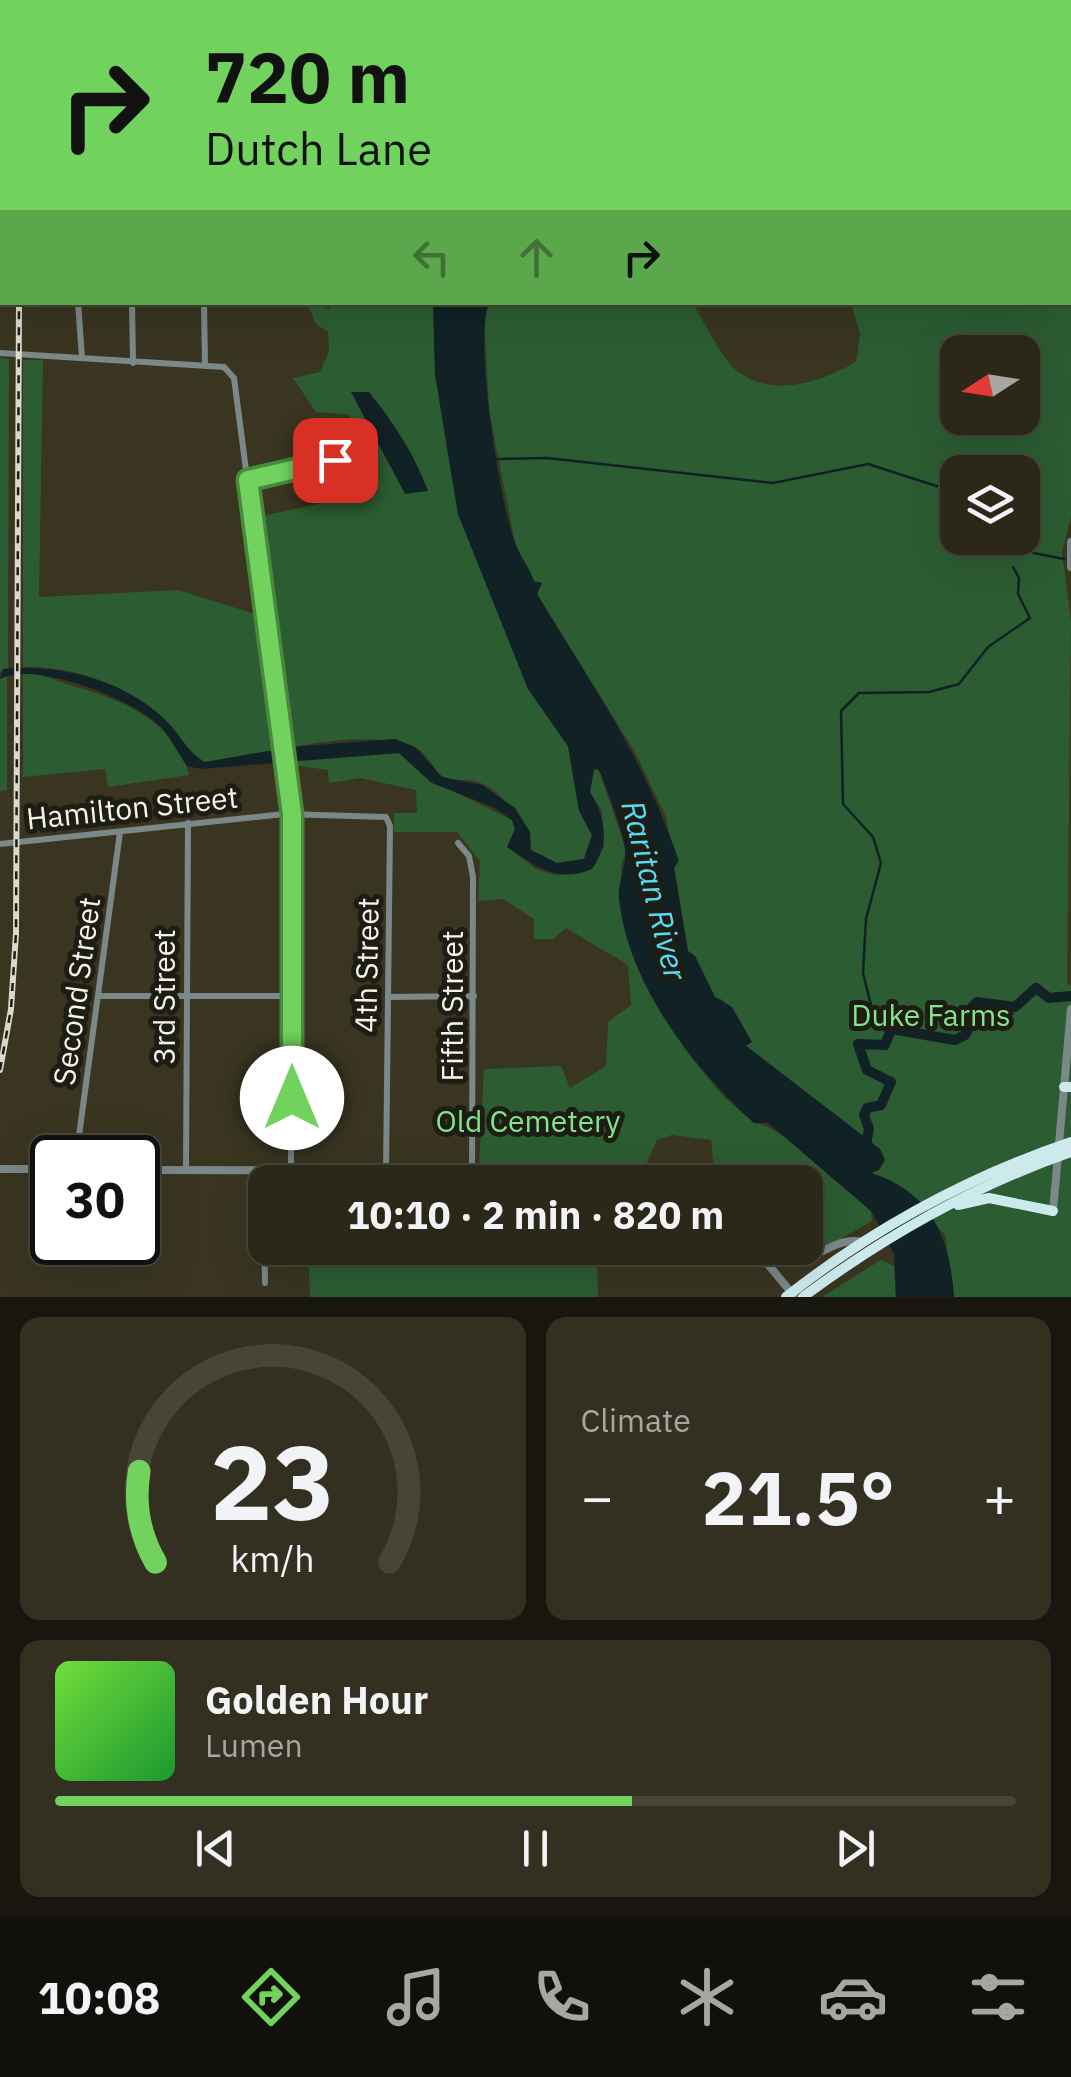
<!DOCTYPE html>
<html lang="en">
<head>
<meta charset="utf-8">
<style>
  body { margin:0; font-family:"IBM Plex Sans",sans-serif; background:#333022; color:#f1f3f6; height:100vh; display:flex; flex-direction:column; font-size:38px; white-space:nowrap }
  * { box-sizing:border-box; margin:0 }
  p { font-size:32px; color:#a6a6a2 }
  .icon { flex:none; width:55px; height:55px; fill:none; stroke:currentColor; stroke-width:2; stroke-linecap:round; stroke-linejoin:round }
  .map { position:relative; height:1297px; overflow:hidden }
  .side { display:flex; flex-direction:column; gap:20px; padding:20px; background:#18160e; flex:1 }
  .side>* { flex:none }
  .guide { position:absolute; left:0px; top:0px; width:1072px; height:305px; box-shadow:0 10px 40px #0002,0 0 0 2px #474438; background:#71d35e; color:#111; overflow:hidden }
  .needle { width:65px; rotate:258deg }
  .buttons { position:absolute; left:940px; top:335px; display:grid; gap:20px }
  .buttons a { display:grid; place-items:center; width:100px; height:100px; border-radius:20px; background:#2b2819; box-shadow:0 10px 40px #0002,0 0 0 2px #474438; font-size:50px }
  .speed { position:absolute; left:30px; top:1135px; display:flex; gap:20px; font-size:50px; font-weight:700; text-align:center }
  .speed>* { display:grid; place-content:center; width:130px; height:130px; border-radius:50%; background:#2b2819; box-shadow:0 10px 40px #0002,0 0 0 2px #474438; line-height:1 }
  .speed .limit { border:5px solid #111; border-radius:15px; background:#fff; color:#111 }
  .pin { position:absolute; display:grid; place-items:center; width:85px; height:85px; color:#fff; margin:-42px; border-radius:20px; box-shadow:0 5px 15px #0006 }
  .me { position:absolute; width:110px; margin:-55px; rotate:0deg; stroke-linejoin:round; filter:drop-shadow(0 0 8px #0008) }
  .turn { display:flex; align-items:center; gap:35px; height:210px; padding:0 40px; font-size:45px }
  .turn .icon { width:130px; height:130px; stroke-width:2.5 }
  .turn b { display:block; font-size:70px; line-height:85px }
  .lanes { display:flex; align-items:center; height:95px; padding:0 40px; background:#0003; justify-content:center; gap:50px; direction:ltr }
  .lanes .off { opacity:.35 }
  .big { font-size:75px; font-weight:700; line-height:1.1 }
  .side .widget { flex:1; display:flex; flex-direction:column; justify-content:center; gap:15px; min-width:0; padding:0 35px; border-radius:20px; background:#333022 }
  .side .dial { align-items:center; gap:0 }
  .dial svg { height:260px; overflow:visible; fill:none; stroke:#474438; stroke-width:7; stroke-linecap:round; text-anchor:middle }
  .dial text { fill:#f1f3f6; stroke:none }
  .song { display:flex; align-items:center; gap:30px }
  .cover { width:120px; height:120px; border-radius:15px; background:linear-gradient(135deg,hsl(100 70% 55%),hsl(130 70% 35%)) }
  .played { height:10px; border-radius:5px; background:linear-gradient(90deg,#71d35e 60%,#474438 60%) }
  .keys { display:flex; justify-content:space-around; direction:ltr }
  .heat { display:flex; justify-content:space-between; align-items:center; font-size:55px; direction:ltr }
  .side .tiles { flex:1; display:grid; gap:20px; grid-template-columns:1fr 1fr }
  .widget:last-child { grid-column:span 2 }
  .trip { position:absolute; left:248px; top:1165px; width:575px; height:100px; border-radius:20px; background:#2b2819; box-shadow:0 10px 40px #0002,0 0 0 2px #474438; font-weight:700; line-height:100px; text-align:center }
  .tabs { display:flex; height:160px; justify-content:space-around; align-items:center; background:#11100a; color:#a6a6a2 }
  .tabs .icon { width:70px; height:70px }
  .tabs .on { color:#71d35e }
  .tabs b { font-size:45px; color:#f1f3f6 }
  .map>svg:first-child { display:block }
  .green { fill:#2c5c32; fill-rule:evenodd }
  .water { fill:#102226 }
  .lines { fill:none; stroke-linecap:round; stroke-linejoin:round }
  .stream { stroke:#102226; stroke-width:2.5 }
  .river { stroke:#102226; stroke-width:10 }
  .minor { stroke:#7b8888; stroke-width:6 }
  .tertiary { stroke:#7b8888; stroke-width:8 }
  .trunk { stroke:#cceaec; stroke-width:10 }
  .rail-casing { stroke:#dbd9cc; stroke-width:6 }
  .rail { stroke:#1e1d14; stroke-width:2.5; stroke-dasharray:8; stroke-linecap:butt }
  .route-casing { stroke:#49893d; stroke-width:25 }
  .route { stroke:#71d35e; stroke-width:18 }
  .labels { text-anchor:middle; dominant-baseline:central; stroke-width:10; stroke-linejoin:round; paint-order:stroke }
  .street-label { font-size:30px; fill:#f6f4e8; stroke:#1e1d14 }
  .park-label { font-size:30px; fill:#81e58d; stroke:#1e1d14 }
  .water-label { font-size:32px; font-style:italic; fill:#54dbfa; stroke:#1e1d14 }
</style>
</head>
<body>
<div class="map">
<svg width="1071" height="1297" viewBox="0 0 1071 1297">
  <rect width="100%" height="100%" fill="#393521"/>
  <path class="green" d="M 25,0 L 484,0 L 25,2 Z
    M 532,0 L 1046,0 L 1047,2 L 531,2 Z
    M 1071,262 L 1071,517 L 1062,552 L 1071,621 L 1067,984 L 1071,985 L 1071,1297 L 954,1297 L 945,1234 L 871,1173 L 875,1169 L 866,1138 L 745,1045 L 751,1043 L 723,1000 L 715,997 L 695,956 L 688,951 L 666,817 L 635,752 L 537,594 L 516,547 L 489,411 L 484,314 L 488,303 L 692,303 C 703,319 722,359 736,370 C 772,399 821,382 856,362 L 860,334 L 851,303 L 1070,302 ZM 958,352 L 1022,352 L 1022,418 L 958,418 ZM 958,472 L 1022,472 L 1022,538 L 958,538 Z
    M 307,303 L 330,309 L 330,303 L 433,303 L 435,374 L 458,514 L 528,689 L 568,746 L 579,810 L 592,835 L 584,859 L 557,863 L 531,850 C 522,822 501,782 467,780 C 458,779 455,783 445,778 C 432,771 429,752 414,747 C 351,725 268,756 205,762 C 188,754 182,736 168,722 C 133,687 72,665 23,667 L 23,360 L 43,360 L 39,597 L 178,590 L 271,619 L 258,517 L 377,491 L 373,454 L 349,415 L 316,412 L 293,378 L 320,372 L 329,352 L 328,332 L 316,324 Z
    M 0,358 L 9,359 L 8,668 L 0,672 Z
    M 23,673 C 41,672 58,682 76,687 C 122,700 176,722 189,775 L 108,787 L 105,769 L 23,777 Z
    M 7,675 L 7,790 L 0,791 L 0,679 Z
    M 399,753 L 425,777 L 512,820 L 515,829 L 507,847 L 536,869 L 558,876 L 604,848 L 602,811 L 590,792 L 594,769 L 599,770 L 626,850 L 621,868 L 631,949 L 661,1013 L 687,1052 L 723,1096 L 754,1123 C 782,1124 846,1190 871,1211 L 872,1221 C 837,1241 811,1259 770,1248 L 805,1248 L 805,1182 L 694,1182 L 695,1174 L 714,1168 L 711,1140 L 672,1135 L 657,1140 L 644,1169 L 479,1167 L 484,1069 L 561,1066 L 570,1088 L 606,1066 L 608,1022 L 631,1005 L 628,965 L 566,928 L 553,939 L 534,939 L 534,919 L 503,899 L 478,901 L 480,861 L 457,832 L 394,832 L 394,813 L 417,813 L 416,790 L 360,778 L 329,783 L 328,770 L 293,765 L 293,760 L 303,758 Z
    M 305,1179 L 595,1179 L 595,1182 L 305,1182 Z
    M 308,1248 L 597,1248 L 598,1297 L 310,1297 Z
    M 881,1260 L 894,1266 L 896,1297 L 822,1297 Z"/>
  <path class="water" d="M 433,303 L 489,305 C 473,335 501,514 517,547 C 522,559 530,569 534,581 L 542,583 L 537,594 C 594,689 642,754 679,861 L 674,868 L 688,951 L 695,956 L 715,997 L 732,1007 L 752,1042 L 746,1046 L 880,1149 L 885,1160 L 879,1170 L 872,1173 C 932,1193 950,1238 954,1297 L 896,1297 L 894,1254 L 871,1211 L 768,1123 L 754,1123 C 693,1068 628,984 619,899 C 617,884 627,865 625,849 C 623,830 607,790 599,770 L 594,769 L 590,792 C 606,818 610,844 592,869 C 557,884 536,866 507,847 L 515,829 L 512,820 L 495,808 L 432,783 L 399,753 L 201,769 L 187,766 C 178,753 170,737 160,726 C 133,699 34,660 0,679 L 3,669 C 58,664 122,679 163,718 C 178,732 188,753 205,762 L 291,747 L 395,739 L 415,747 L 442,777 L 482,785 L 515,808 L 530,832 L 531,850 L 557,863 L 584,859 L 592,835 L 579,811 L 568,746 L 528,689 L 458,514 L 435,374 Z
    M 351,392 L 369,392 C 395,424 414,454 428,491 L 405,494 Z"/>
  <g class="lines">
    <path class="stream" d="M 497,459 L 547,458 L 773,483 L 868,464 L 958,493
      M 993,538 L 1004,547 L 1064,559
      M 891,1029 L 874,1017 L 863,973 L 866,919 L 881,863 L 873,837 L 843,804 L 841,711 L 859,693 L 929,692 L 959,684 L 988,647 L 1030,618 L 1018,594 L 1019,578 L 1013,567"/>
    <path class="river" d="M 865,1150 L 869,1129 L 864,1115 L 867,1108 L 881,1105 L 891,1082 L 867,1070 L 858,1044 L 885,1045 L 891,1029 L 955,1040 L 965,1035 L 976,1015 L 972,1007 L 977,1002 L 1015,1007 L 1036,988 L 1049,998 L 1071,996"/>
    <path class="minor" d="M 278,0 L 278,2
      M 78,302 L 82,358
      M 132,302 L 133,363
      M 204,302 L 205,366
      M 0,353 L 224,367 L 234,378 L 291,814 L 291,1171
      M 248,479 L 335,460
      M 458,843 L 469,856 L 473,877 L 472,1172
      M 0,844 L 284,814 L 386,817 L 390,826 L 386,1172
      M 98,996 L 292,996
      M 389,997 L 474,996
      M 76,1158 L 120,832
      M 186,1170 L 188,823
      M 263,1171 L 265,1283"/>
    <path class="tertiary" d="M 1054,0 L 1055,2
      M 1070,38 L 1071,40
      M 1071,542 L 1071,567
      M 0,1169 L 52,1169
      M 138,1170 L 585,1171 L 656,1182
      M 1053,1211 L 1071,1009
      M 755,1248 C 817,1278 825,1234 863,1242
      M 757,1251 L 795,1297"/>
    <path class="trunk" d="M 1064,1087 L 1071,1087
      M 958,1205 L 989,1198 L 1053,1211
      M 786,1297 C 871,1230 968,1177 1071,1142
      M 803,1297 C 885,1236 973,1186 1071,1152"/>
    <defs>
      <path id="rail" d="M 17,2 L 17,0
        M 0,1070 L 11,1009 L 16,933 L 19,302"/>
    </defs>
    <use href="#rail" class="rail-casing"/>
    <use href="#rail" class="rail"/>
  </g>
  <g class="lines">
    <defs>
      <path id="route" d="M 292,1098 L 292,814 L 248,480 L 335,460"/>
    </defs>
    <use href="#route" class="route-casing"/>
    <use href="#route" class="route"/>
  </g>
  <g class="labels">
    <g class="street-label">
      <text transform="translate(132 807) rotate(-6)">Hamilton Street</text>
      <text transform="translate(366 965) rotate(-89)">4th Street</text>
      <text transform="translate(76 991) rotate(-82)">Second Street</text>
      <text transform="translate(163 997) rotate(-90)">3rd Street</text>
      <text transform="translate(451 1006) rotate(-90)">Fifth Street</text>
    </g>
    <g class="park-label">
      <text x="931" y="1014">Duke Farms</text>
      <text x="528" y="1120">Old Cemetery</text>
    </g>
    <g class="water-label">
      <text transform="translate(655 890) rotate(76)">Raritan River</text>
    </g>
  </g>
</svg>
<div class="buttons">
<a><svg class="needle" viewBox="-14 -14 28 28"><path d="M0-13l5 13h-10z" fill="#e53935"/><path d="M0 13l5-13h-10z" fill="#a6a6a2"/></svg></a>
<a><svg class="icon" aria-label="layers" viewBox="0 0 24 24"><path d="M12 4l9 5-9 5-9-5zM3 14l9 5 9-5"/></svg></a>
</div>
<div class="speed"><div class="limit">30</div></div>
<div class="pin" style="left:335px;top:460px;background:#d93025"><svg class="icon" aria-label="arrive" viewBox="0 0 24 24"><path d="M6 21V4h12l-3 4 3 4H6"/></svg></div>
<svg class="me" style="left:292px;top:1098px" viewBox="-20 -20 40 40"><circle r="19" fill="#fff"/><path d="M0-13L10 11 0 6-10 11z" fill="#71d35e"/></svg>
<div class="trip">10:10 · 2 min · 820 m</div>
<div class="guide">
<div class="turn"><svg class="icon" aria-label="right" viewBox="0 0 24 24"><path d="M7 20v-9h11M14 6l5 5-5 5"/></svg><div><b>720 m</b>Dutch Lane</div></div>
<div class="lanes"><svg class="icon off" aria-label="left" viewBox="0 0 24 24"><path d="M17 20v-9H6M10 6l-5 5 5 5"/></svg><svg class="icon off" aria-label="ahead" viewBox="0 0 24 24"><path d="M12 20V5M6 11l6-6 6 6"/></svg><svg class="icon" aria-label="right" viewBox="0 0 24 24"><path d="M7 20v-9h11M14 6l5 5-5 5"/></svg></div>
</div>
</div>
<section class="side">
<div class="tiles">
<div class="widget dial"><svg viewBox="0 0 100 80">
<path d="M14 69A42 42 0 1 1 86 69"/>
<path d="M14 69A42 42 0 0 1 9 41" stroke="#71d35e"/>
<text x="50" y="56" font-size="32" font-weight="700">23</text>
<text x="50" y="72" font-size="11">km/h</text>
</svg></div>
<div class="widget"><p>Climate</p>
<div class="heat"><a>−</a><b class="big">21.5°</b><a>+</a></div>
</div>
<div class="widget">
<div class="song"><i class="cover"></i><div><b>Golden Hour</b><p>Lumen</p></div></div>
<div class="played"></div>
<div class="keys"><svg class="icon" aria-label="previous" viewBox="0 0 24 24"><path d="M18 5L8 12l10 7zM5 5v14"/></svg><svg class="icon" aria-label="pause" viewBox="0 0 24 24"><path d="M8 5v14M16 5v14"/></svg><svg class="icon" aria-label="next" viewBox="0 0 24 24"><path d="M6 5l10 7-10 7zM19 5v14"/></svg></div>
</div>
</div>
</section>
<nav class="tabs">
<b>10:08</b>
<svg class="icon on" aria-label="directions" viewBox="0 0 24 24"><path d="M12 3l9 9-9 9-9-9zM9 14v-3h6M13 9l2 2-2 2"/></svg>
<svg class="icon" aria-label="music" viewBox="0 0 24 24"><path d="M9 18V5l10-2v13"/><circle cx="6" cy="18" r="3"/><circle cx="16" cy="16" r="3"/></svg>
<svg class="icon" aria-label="phone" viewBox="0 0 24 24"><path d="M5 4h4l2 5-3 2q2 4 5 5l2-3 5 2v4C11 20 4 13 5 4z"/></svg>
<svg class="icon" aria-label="climate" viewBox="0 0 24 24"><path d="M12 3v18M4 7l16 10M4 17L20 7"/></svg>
<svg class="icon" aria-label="car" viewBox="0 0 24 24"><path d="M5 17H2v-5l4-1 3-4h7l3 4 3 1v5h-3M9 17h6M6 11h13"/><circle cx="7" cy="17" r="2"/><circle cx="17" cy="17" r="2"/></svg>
<svg class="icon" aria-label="filters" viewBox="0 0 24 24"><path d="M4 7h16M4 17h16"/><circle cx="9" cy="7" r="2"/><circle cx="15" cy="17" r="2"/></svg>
</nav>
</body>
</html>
